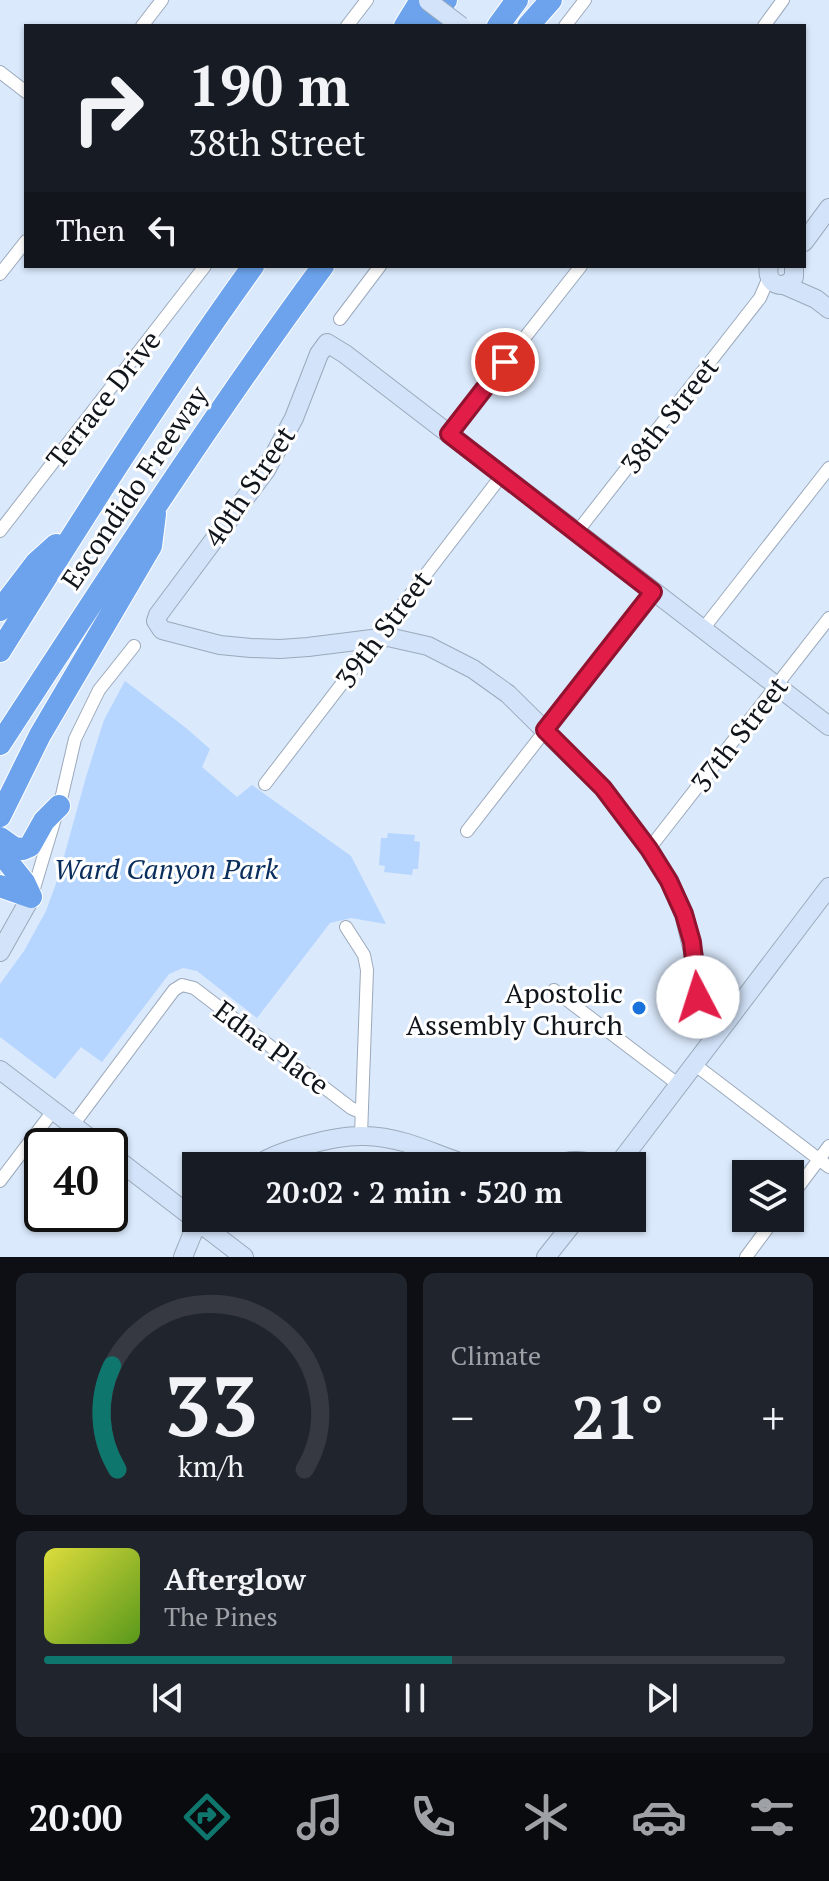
<!DOCTYPE html>
<html lang="en">
<head>
<meta charset="utf-8">
<style>
  body { margin:0; font-family:"PT Serif",serif; background:#20242c; color:#f1f3f6; height:100vh; display:flex; flex-direction:column; font-size:30px; white-space:nowrap }
  * { box-sizing:border-box; margin:0 }
  p { font-size:26px; color:#9ea1a6 }
  .icon { flex:none; width:44px; height:44px; fill:none; stroke:currentColor; stroke-width:2; stroke-linecap:round; stroke-linejoin:round }
  .map { position:relative; height:1257px; overflow:hidden }
  .panel { display:flex; flex-direction:column; gap:16px; padding:16px; background:#0d0f14; flex:1 }
  .panel>* { flex:none }
  .guide { position:absolute; left:24px; top:24px; width:782px; height:244px; border-radius:0px; box-shadow:0 2px 6px #0004; background:#171b24; color:#f1f3f6; overflow:hidden }
  .tools { position:absolute; left:732px; top:1160px; display:grid; gap:16px }
  .tools a { display:grid; place-items:center; width:72px; height:72px; border-radius:0px; background:#171b24; box-shadow:0 2px 6px #0004; font-size:40px }
  .speed { position:absolute; left:24px; top:1128px; display:flex; gap:16px; font-size:40px; font-weight:700; text-align:center }
  .speed>* { display:grid; place-content:center; width:104px; height:104px; border-radius:50%; background:#171b24; box-shadow:0 2px 6px #0004; line-height:1 }
  .speed .limit { border:4px solid #111; border-radius:12px; background:#fff; color:#111 }
  .pin { position:absolute; display:grid; place-items:center; width:68px; height:68px; color:#fff; margin:-34px; border:4px solid #fff; border-radius:50%; box-shadow:0 2px 8px #0007 }
  .me { position:absolute; width:88px; margin:-44px; rotate:355deg; stroke-linejoin:round; filter:drop-shadow(0 0 6px #0008) }
  .turn { display:flex; align-items:center; gap:28px; height:168px; padding:0 32px; font-size:36px }
  .turn .icon { width:104px; height:104px; stroke-width:2.5 }
  .turn b { display:block; font-size:56px; line-height:68px }
  .then { display:flex; align-items:center; height:76px; padding:0 32px; background:#0003; gap:16px; font-size:30px }
  .big { font-size:60px; font-weight:700; line-height:1.1 }
  .panel .tile { flex:1; display:flex; flex-direction:column; justify-content:center; gap:12px; min-width:0; padding:0 28px; border-radius:12px; background:#20242c }
  .panel .dial { align-items:center; gap:0 }
  .dial svg { height:208px; overflow:visible; fill:none; stroke:#363941; stroke-width:7; stroke-linecap:round; text-anchor:middle }
  .dial text { fill:#f1f3f6; stroke:none }
  .song { display:flex; align-items:center; gap:24px }
  .cover { width:96px; height:96px; border-radius:12px; background:linear-gradient(135deg,hsl(60 70% 55%),hsl(90 70% 35%)) }
  .played { height:8px; border-radius:4px; background:linear-gradient(90deg,#0f766e 55%,#363941 55%) }
  .keys { display:flex; justify-content:space-around; direction:ltr }
  .heat { display:flex; justify-content:space-between; align-items:center; font-size:44px; direction:ltr }
  .panel .tiles { flex:1; display:grid; gap:16px; grid-template-columns:1fr 1fr }
  .tile:last-child { grid-column:span 2 }
  .trip { position:absolute; left:182px; top:1152px; width:464px; height:80px; border-radius:0px; background:#171b24; box-shadow:0 2px 6px #0004; font-weight:700; line-height:80px; text-align:center }
  .tabs { display:flex; height:128px; justify-content:space-around; align-items:center; background:#090b0e; color:#9ea1a6 }
  .tabs .icon { width:56px; height:56px }
  .tabs .current { color:#0f766e }
  .tabs b { font-size:36px; color:#f1f3f6 }
  .map>svg:first-child { display:block }
  .green { fill:#b6d5ff }
  .lines { fill:none; stroke-linecap:round; stroke-linejoin:round }
  .street-casing { stroke:#9ba9bb; stroke-width:14 }
  .secondary-casing { stroke:#9ba9bb; stroke-width:20 }
  .highway-casing { stroke:#fff; stroke-width:24 }
  .street { stroke:#fff; stroke-width:12 }
  .secondary { stroke:#d3e3f9; stroke-width:18 }
  .highway { stroke:#6ca3ec; stroke-width:22 }
  .secondary-bridge-casing { stroke:#9ba9bb; stroke-width:20; stroke-linecap:butt }
  .secondary-bridge { stroke:#d3e3f9; stroke-width:18 }
  .route-casing { stroke:#92132f; stroke-width:20 }
  .route { stroke:#e11d48; stroke-width:14 }
  .poi-dot { fill:#1972dc; stroke:#fff; stroke-width:3 }
  .labels { text-anchor:middle; dominant-baseline:central; stroke-width:6; stroke-linejoin:round; paint-order:stroke }
  .street-label { font-size:28px; fill:#10151c; stroke:#fff }
  .park-label { font-size:28px; font-style:italic; fill:#092e5d; stroke:#fff }
  .poi-label { font-size:28px; fill:#10151c; stroke:#fff; text-anchor:end }
</style>
</head>
<body>
<div class="map">
<svg width="829" height="1257" viewBox="0 0 829 1257">
  <rect width="100%" height="100%" fill="#dae9fc"/>
  <path class="green" d="M 125,681 L 186,728 L 210,749 L 202,767 L 237,797 L 252,785 L 351,856 L 386,924 L 351,918 L 330,923 L 257,1018 L 197,971 L 183,968 L 169,974 L 102,1062 L 81,1047 L 55,1079 L 0,1037 L 0,984 L 24,951 L 46,911 L 58,878 L 86,777 L 104,720 Z
    M 388,833 L 415,835 L 414,841 L 420,842 L 418,869 L 413,869 L 412,875 L 384,872 L 385,866 L 379,865 L 381,838 L 387,838 Z"/>
  <g class="lines">
    <defs>
      <path id="street" d="M 142,26 L 162,0
        M 347,26 L 367,0
        M 565,26 L 585,0
        M 764,26 L 783,0
        M 0,72 L 26,92
        M 0,274 L 26,241
        M 340,319 L 380,266
        M 449,434 L 581,266
        M 0,531 L 205,266
        M 577,532 L 760,298 L 769,277
        M 703,629 L 829,468
        M 265,784 L 502,475
        M 467,831 L 653,592
        M 649,849 L 829,618
        M 32,895 L 62,795 L 75,739 L 99,690 L 134,646
        M 346,927 L 364,955 L 367,970 L 361,1135
        M 554,990 L 679,1085
        M 694,1064 L 829,1167
        M 73,1125 L 174,990 L 182,985 L 194,988 L 351,1108 L 360,1112
        M 0,1181 L 53,1111
        M 790,1198 L 829,1146
        M 746,1257 L 775,1218"/>
      <path id="secondary" d="M 804,242 L 829,208
        M 769,266 C 765,284 783,292 794,277 L 794,266
        M 784,285 L 816,299 L 829,309
        M 0,952 L 31,897
        M 723,1025 L 704,1009 L 698,997 L 695,960 L 684,914 L 669,881 L 649,849 L 603,788 L 508,694 L 473,669 L 428,646 L 388,637 L 308,647 L 280,649 L 251,648 L 220,645 L 162,630 L 156,621 L 158,615 L 266,470 L 294,418 L 319,354 L 327,343 L 345,354 L 829,726
        M 0,1070 L 100,1146
        M 110,1154 L 244,1257
        M 256,1166 C 277,1150 337,1135 364,1136 C 378,1136 393,1139 407,1143 C 430,1150 450,1160 473,1166
        M 545,1166 C 564,1162 581,1157 599,1166
        M 617,1166 L 829,887
        M 183,1257 L 192,1235 L 202,1218
        M 546,1257 L 577,1218"/>
      <path id="highway" d="M 405,26 L 421,0
        M 427,26 L 446,0
        M 498,26 L 517,0
        M 528,26 L 551,0
        M 0,610 L 36,563 L 56,545
        M 0,651 C 81,521 163,391 253,266
        M 0,744 C 105,583 209,421 323,266
        M 0,816 L 40,735 L 151,546 L 155,514
        M 0,838 L 14,848 L 23,849 L 30,846 L 44,821 L 59,806
        M 0,852 L 24,882 L 31,897
        M 0,886 L 31,897"/>
    </defs>
    <use href="#street" class="street-casing"/>
    <use href="#secondary" class="secondary-casing"/>
    <use href="#highway" class="highway-casing"/>
    <use href="#street" class="street"/>
    <use href="#secondary" class="secondary"/>
    <use href="#highway" class="highway"/>
    <defs>
      <path id="secondary-bridge" d="M 428,1 L 461,26"/>
    </defs>
    <use href="#secondary-bridge" class="secondary-bridge-casing"/>
    <use href="#secondary-bridge" class="secondary-bridge"/>
  </g>
  <g class="lines">
    <defs>
      <path id="route" d="M 505,362 L 449,434 L 653,592 L 545,730 L 603,788 L 649,849 L 669,881 L 684,914 L 692,942 L 698,997"/>
    </defs>
    <use href="#route" class="route-casing"/>
    <use href="#route" class="route"/>
  </g>
  <circle class="poi-dot" cx="639" cy="1008" r="8"/>
  <g class="labels">
    <g class="street-label">
      <text transform="translate(103 399) rotate(-52)">Terrace Drive</text>
      <text transform="translate(669 415) rotate(-52)">38th Street</text>
      <text transform="translate(249 486) rotate(-56)">40th Street</text>
      <text transform="translate(134 487) rotate(-56)">Escondido Freeway</text>
      <text transform="translate(383 629) rotate(-53)">39th Street</text>
      <text transform="translate(739 734) rotate(-52)">37th Street</text>
      <text transform="translate(272 1047) rotate(37)">Edna Place</text>
    </g>
    <g class="park-label">
      <text x="166" y="868">Ward Canyon Park</text>
    </g>
    <g class="poi-label">
      <text x="623" y="992">Apostolic<tspan x="623" dy="32">Assembly Church</tspan></text>
    </g>
  </g>
</svg>
<div class="tools">
<a><svg class="icon" aria-label="layers" viewBox="0 0 24 24"><path d="M12 4l9 5-9 5-9-5zM3 14l9 5 9-5"/></svg></a>
</div>
<div class="speed"><div class="limit">40</div></div>
<div class="pin" style="left:505px;top:362px;background:#d93025"><svg class="icon" aria-label="arrive" viewBox="0 0 24 24"><path d="M6 21V4h12l-3 4 3 4H6"/></svg></div>
<svg class="me" style="left:698px;top:997px" viewBox="-20 -20 40 40"><circle r="19" fill="#fff"/><path d="M0-13L10 11 0 6-10 11z" fill="#e11d48"/></svg>
<div class="trip">20:02 · 2 min · 520 m</div>
<div class="guide">
<div class="turn"><svg class="icon" aria-label="right" viewBox="0 0 24 24"><path d="M7 20v-9h11M14 6l5 5-5 5"/></svg><div><b>190 m</b>38th Street</div></div>
<div class="then">Then<svg class="icon" aria-label="left" viewBox="0 0 24 24"><path d="M17 20v-9H6M10 6l-5 5 5 5"/></svg></div>
</div>
</div>
<section class="panel">
<div class="tiles">
<div class="tile dial"><svg viewBox="0 0 100 80">
<path d="M14 69A42 42 0 1 1 86 69"/>
<path d="M14 69A42 42 0 0 1 12 29" stroke="#0f766e"/>
<text x="50" y="56" font-size="32" font-weight="700">33</text>
<text x="50" y="72" font-size="11">km/h</text>
</svg></div>
<div class="tile"><p>Climate</p>
<div class="heat"><a>−</a><b class="big">21°</b><a>+</a></div>
</div>
<div class="tile">
<div class="song"><i class="cover"></i><div><b>Afterglow</b><p>The Pines</p></div></div>
<div class="played"></div>
<div class="keys"><svg class="icon" aria-label="previous" viewBox="0 0 24 24"><path d="M18 5L8 12l10 7zM5 5v14"/></svg><svg class="icon" aria-label="pause" viewBox="0 0 24 24"><path d="M8 5v14M16 5v14"/></svg><svg class="icon" aria-label="next" viewBox="0 0 24 24"><path d="M6 5l10 7-10 7zM19 5v14"/></svg></div>
</div>
</div>
</section>
<nav class="tabs">
<b>20:00</b>
<svg class="icon current" aria-label="directions" viewBox="0 0 24 24"><path d="M12 3l9 9-9 9-9-9zM9 14v-3h6M13 9l2 2-2 2"/></svg>
<svg class="icon" aria-label="music" viewBox="0 0 24 24"><path d="M9 18V5l10-2v13"/><circle cx="6" cy="18" r="3"/><circle cx="16" cy="16" r="3"/></svg>
<svg class="icon" aria-label="phone" viewBox="0 0 24 24"><path d="M5 4h4l2 5-3 2q2 4 5 5l2-3 5 2v4C11 20 4 13 5 4z"/></svg>
<svg class="icon" aria-label="climate" viewBox="0 0 24 24"><path d="M12 3v18M4 7l16 10M4 17L20 7"/></svg>
<svg class="icon" aria-label="car" viewBox="0 0 24 24"><path d="M5 17H2v-5l4-1 3-4h7l3 4 3 1v5h-3M9 17h6M6 11h13"/><circle cx="7" cy="17" r="2"/><circle cx="17" cy="17" r="2"/></svg>
<svg class="icon" aria-label="filters" viewBox="0 0 24 24"><path d="M4 7h16M4 17h16"/><circle cx="9" cy="7" r="2"/><circle cx="15" cy="17" r="2"/></svg>
</nav>
</body>
</html>
